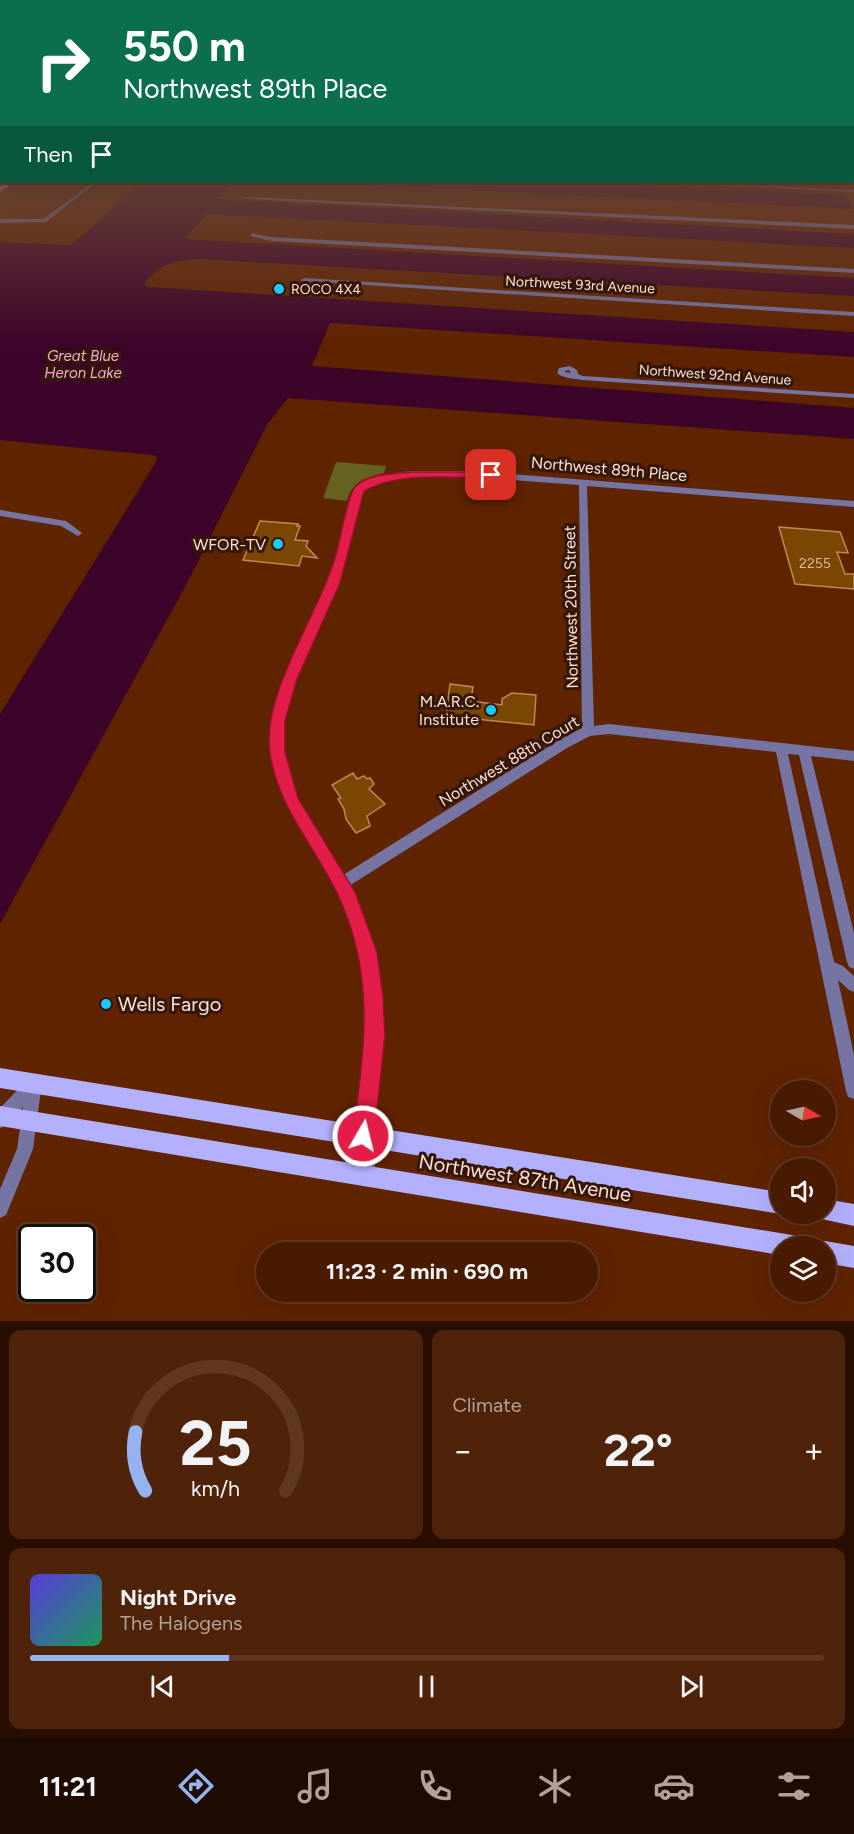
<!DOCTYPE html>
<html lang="en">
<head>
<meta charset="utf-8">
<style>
  body { margin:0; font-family:Figtree,sans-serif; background:#4f230a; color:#f1f3f6; height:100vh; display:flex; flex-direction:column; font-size:22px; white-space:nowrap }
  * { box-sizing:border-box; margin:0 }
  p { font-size:20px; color:#b1a199 }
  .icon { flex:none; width:33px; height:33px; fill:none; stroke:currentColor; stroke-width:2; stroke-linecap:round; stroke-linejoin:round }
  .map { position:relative; height:1321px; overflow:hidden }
  .sheet { display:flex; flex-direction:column; gap:9px; padding:9px; background:#280e00; flex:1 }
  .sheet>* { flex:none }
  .banner { position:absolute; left:0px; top:0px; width:855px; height:183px; box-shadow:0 6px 24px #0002,0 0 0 2px #603822; background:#0b6e4f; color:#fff; overflow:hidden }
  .needle { width:39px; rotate:99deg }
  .buttons { position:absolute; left:770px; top:1080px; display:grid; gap:12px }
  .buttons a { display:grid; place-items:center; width:66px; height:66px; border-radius:50%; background:#481a00; box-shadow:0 6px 24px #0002,0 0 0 2px #603822; font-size:30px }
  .speed { position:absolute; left:18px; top:1224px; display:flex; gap:12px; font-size:30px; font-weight:700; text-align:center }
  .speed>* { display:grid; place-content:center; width:78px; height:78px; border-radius:50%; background:#481a00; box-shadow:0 6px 24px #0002,0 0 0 2px #603822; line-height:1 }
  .speed .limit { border:3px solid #111; border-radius:9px; background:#fff; color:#111 }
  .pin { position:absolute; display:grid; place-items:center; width:51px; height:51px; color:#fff; margin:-26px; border-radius:12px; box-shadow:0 3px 9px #0006 }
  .me { position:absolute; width:66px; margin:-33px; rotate:8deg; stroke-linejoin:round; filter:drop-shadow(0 0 4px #0008) }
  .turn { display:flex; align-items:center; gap:21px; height:126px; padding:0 24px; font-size:27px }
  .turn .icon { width:78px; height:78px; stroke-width:2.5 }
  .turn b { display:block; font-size:42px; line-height:51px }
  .then { display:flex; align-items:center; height:57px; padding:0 24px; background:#0003; gap:12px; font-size:22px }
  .big { font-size:45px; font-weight:700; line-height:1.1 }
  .sheet .widget { flex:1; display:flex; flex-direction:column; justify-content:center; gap:9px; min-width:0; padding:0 21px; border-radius:12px; background:#4f230a }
  .sheet .dial { align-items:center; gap:0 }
  .dial svg { height:156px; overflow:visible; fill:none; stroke:#603822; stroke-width:7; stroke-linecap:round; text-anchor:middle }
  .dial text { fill:#f1f3f6; stroke:none }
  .song { display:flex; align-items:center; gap:18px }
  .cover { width:72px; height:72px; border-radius:9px; background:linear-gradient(135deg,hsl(250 70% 55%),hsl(150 70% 35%)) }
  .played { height:6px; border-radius:3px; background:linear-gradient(90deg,#95b2f1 25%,#603822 25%) }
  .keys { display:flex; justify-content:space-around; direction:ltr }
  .heat { display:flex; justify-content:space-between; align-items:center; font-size:33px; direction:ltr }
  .sheet .tiles { flex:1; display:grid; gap:9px; grid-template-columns:1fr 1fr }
  .widget:last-child { grid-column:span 2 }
  .trip { position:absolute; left:256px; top:1242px; width:342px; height:60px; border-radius:30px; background:#481a00; box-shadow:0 6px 24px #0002,0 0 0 2px #603822; font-weight:700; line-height:60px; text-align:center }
  .dock { display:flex; height:96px; justify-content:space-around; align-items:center; background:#1d0a00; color:#b1a199 }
  .dock .icon { width:42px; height:42px }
  .dock .selected { color:#95b2f1 }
  .dock b { font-size:27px; color:#f1f3f6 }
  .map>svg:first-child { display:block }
  .green { fill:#66611f }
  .water { fill:#3d042a }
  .building { fill:#794703; stroke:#c08951; stroke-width:1.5 }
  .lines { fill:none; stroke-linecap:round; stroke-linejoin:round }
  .minor { fill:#7574a3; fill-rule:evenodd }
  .major { fill:#b3b1fe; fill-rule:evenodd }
  .route { fill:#e11d48; stroke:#92132f; stroke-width:1.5 }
  .poi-dot { fill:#1bc9fc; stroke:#33170a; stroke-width:2 }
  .labels { text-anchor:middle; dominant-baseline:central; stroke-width:6; stroke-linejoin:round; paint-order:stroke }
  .far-street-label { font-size:14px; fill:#ffe0d2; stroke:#33170a }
  .far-poi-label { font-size:14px; fill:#ffe0d2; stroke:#33170a; text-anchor:start }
  .number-label { font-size:14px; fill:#deba9e }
  .far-water-label { font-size:15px; font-style:italic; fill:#faa7d6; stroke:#33170a }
  .street-label { font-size:16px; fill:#ffe0d2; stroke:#33170a }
  .poi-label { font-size:16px; fill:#ffe0d2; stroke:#33170a; text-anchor:end }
  .near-poi-label { font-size:20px; fill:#ffe0d2; stroke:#33170a; text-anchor:start }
  .near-street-label { font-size:20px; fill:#ffe0d2; stroke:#33170a }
</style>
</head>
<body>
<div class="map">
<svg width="854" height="1321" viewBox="0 0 854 1321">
  <rect width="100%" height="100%" fill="#602300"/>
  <path class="green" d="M 336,462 L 386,466 L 384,473 C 367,477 351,482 347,501 L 323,498 Z"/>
  <path class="water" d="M 143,182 L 233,182 L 216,199 L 854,234 L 854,248 L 207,214 L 185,239 L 854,278 L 854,296 L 197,259 C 174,261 158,264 144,284 L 150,287 L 854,332 L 854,357 L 330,323 L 312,366 L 854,408 L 854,439 L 288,398 L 268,423 L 185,587 L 0,924 L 0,714 L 156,462 L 157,457 L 153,455 L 0,440 L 0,242 L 71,245 Z
    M 299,182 L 567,182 L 846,195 L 854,209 Z"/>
  <path class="building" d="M 260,521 L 298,524 L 297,526 L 300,526 L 295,540 L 308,541 L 306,546 L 317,558 L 302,556 L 299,566 L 243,560 Z
    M 779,527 L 840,532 L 848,553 L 837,552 L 845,574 L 854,574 L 854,589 L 795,584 Z
    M 450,684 L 473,687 L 471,701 L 502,705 L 502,699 L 512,693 L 536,695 L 534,725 L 446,716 Z
    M 353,773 L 357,779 L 364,776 L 367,779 L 370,778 L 374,784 L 369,789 L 385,804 L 367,816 L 370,826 L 356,833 L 346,819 L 344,809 L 338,799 L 341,798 L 332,785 Z"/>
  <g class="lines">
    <path class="minor" d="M 93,182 L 97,182 L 46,222 L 0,223 L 0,219 L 43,219 Z
      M 660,182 L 682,182 L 854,190 L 854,192 Z
      M 247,197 L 854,225 L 854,229 L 245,199 Z
      M 252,233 L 271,237 L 854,269 L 854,273 L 271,241 L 250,236 Z
      M 304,278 L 854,312 L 854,316 L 302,281 L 301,280 Z
      M 570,366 L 577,370 L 578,374 L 583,376 L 854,394 L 854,398 L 582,380 C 573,378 564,379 557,373 L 559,368 ZM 569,370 L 571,373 L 565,372 L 565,371 Z
      M 413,471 L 472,471 L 854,501 L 854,507 L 587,486 L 594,726 L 609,724 L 854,751 L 854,761 L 811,756 L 854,933 L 854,969 L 849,967 L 847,962 L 799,755 L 788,754 L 834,962 L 843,966 L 854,976 L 854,992 L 849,990 L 838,980 L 854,1055 L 854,1099 L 848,1097 L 846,1091 L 776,752 L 609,734 L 590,736 L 567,748 L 349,886 C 377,945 388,1001 381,1066 C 380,1079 379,1091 377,1103 C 375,1112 369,1126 370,1135 C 372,1148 375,1162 376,1176 L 374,1182 L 368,1184 L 362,1182 L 359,1173 L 357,1179 L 351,1181 L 345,1179 C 340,1168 352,1144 355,1131 C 365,1085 371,1038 367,991 C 363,956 353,922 338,891 C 311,840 266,792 271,730 C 276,672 317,624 334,570 C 339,555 349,494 357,487 C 370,474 396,473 413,471 ZM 430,476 L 472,477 L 579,485 L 582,728 L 559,740 L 343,875 C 328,850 311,827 298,800 C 260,720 304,664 335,592 C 343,574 348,555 352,535 C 355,520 357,505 363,491 C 383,477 406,477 430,476 Z
      M 0,510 L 66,521 L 82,533 L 78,536 L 61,526 L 0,516 Z
      M 34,1075 L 39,1078 L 42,1083 L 33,1149 L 6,1215 L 0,1218 L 0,1189 L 17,1149 L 23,1107 L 6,1126 L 0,1128 L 0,1108 L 29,1078 Z"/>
    <path class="major" d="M 9,182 L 15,182 L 0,192 L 0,187 Z
      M 0,1068 L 780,1192 L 781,1214 L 0,1088 Z
      M 0,1106 L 792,1235 L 800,1238 L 803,1246 L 780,1246 L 780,1255 L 0,1126 Z
      M 825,1199 L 854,1204 L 854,1226 L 817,1218 L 815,1214 L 825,1214 Z
      M 825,1241 L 854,1246 L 854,1268 L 825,1263 L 825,1246 L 816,1246 Z"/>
  </g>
  <linearGradient id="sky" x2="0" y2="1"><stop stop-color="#351300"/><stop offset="0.47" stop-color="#694537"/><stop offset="1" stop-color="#694537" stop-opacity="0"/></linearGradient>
  <rect width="854" height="346" fill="url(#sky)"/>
  <path class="route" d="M 411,472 L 491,472 L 497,475 L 491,478 C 451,478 401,471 364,491 L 340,583 L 297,679 L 285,721 L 285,752 L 298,798 L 355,892 L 377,952 L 383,996 L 385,1036 L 374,1136 L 371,1144 L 363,1147 L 356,1144 L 353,1136 C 363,1053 376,984 342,904 C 320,851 279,813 270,753 C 261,695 317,617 334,561 C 340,545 346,498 355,487 C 367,473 394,474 411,472 Z"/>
  <g class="poi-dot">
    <circle cx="279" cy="289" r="6"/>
    <circle cx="278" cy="544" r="6"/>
    <circle cx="491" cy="710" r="6"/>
    <circle cx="106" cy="1004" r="6"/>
  </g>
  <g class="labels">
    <g class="far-street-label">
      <text transform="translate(580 285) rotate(3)">Northwest 93rd Avenue</text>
      <text transform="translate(715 375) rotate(4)">Northwest 92nd Avenue</text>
    </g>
    <g class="far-poi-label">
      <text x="291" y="289">ROCO 4X4</text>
    </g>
    <g class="number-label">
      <text x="815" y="563">2255</text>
    </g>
    <g class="far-water-label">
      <text x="83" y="356">Great Blue<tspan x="83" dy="17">Heron Lake</tspan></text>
    </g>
    <g class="street-label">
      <text transform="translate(609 469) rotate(5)">Northwest 89th Place</text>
      <text transform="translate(571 607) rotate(-91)">Northwest 20th Street</text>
      <text transform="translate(509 761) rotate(-31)">Northwest 88th Court</text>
    </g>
    <g class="poi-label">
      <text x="266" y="544">WFOR-TV</text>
      <text x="479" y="701">M.A.R.C.<tspan x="479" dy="18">Institute</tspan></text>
    </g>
    <g class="near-poi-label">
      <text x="118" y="1004">Wells Fargo</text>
    </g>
    <g class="near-street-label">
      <text transform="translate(525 1178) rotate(9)">Northwest 87th Avenue</text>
    </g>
  </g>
</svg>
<div class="buttons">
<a><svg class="needle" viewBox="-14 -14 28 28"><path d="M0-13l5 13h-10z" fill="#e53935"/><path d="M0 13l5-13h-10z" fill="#b1a199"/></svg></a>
<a><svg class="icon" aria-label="sound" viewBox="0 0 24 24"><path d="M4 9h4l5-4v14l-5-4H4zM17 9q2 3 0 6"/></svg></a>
<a><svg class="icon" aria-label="layers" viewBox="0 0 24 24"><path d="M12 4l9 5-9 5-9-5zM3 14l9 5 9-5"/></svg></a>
</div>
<div class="speed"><div class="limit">30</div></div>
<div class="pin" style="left:491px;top:475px;background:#d93025"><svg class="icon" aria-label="arrive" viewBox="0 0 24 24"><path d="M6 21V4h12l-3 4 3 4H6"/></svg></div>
<svg class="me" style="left:363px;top:1136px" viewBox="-20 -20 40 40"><circle r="17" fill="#e11d48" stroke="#fff" stroke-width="3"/><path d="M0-11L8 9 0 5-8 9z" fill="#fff"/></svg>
<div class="trip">11:23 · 2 min · 690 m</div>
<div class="banner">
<div class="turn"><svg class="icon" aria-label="right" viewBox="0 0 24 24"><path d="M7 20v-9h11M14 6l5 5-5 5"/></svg><div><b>550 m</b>Northwest 89th Place</div></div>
<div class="then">Then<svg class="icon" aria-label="arrive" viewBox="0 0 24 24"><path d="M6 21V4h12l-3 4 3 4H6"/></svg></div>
</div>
</div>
<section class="sheet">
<div class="tiles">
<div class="widget dial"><svg viewBox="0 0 100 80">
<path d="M14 69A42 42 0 1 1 86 69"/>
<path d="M14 69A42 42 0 0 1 9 39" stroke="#95b2f1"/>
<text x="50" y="56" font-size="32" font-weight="700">25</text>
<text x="50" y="72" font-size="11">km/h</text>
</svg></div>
<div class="widget"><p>Climate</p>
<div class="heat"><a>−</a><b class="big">22°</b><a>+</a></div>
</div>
<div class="widget">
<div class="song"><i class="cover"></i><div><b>Night Drive</b><p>The Halogens</p></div></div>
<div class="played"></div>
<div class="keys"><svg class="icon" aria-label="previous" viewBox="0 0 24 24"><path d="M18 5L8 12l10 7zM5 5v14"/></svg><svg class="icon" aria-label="pause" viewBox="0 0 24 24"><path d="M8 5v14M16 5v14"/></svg><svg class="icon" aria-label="next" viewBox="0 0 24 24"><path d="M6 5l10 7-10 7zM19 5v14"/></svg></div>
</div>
</div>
</section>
<nav class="dock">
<b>11:21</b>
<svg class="icon selected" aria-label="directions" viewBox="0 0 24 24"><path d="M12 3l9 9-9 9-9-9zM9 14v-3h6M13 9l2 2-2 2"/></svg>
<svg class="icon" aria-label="music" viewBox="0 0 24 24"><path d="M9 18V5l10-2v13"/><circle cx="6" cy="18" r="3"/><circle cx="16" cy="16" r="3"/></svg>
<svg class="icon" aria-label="phone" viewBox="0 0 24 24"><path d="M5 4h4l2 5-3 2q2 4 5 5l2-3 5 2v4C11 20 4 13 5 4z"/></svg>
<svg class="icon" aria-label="climate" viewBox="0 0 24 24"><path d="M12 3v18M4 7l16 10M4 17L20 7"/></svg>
<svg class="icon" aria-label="car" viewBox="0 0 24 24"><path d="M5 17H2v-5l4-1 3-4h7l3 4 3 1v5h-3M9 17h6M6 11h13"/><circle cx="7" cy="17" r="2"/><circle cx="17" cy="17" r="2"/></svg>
<svg class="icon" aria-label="filters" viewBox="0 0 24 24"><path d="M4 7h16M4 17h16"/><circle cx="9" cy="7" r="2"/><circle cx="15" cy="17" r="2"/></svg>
</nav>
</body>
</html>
